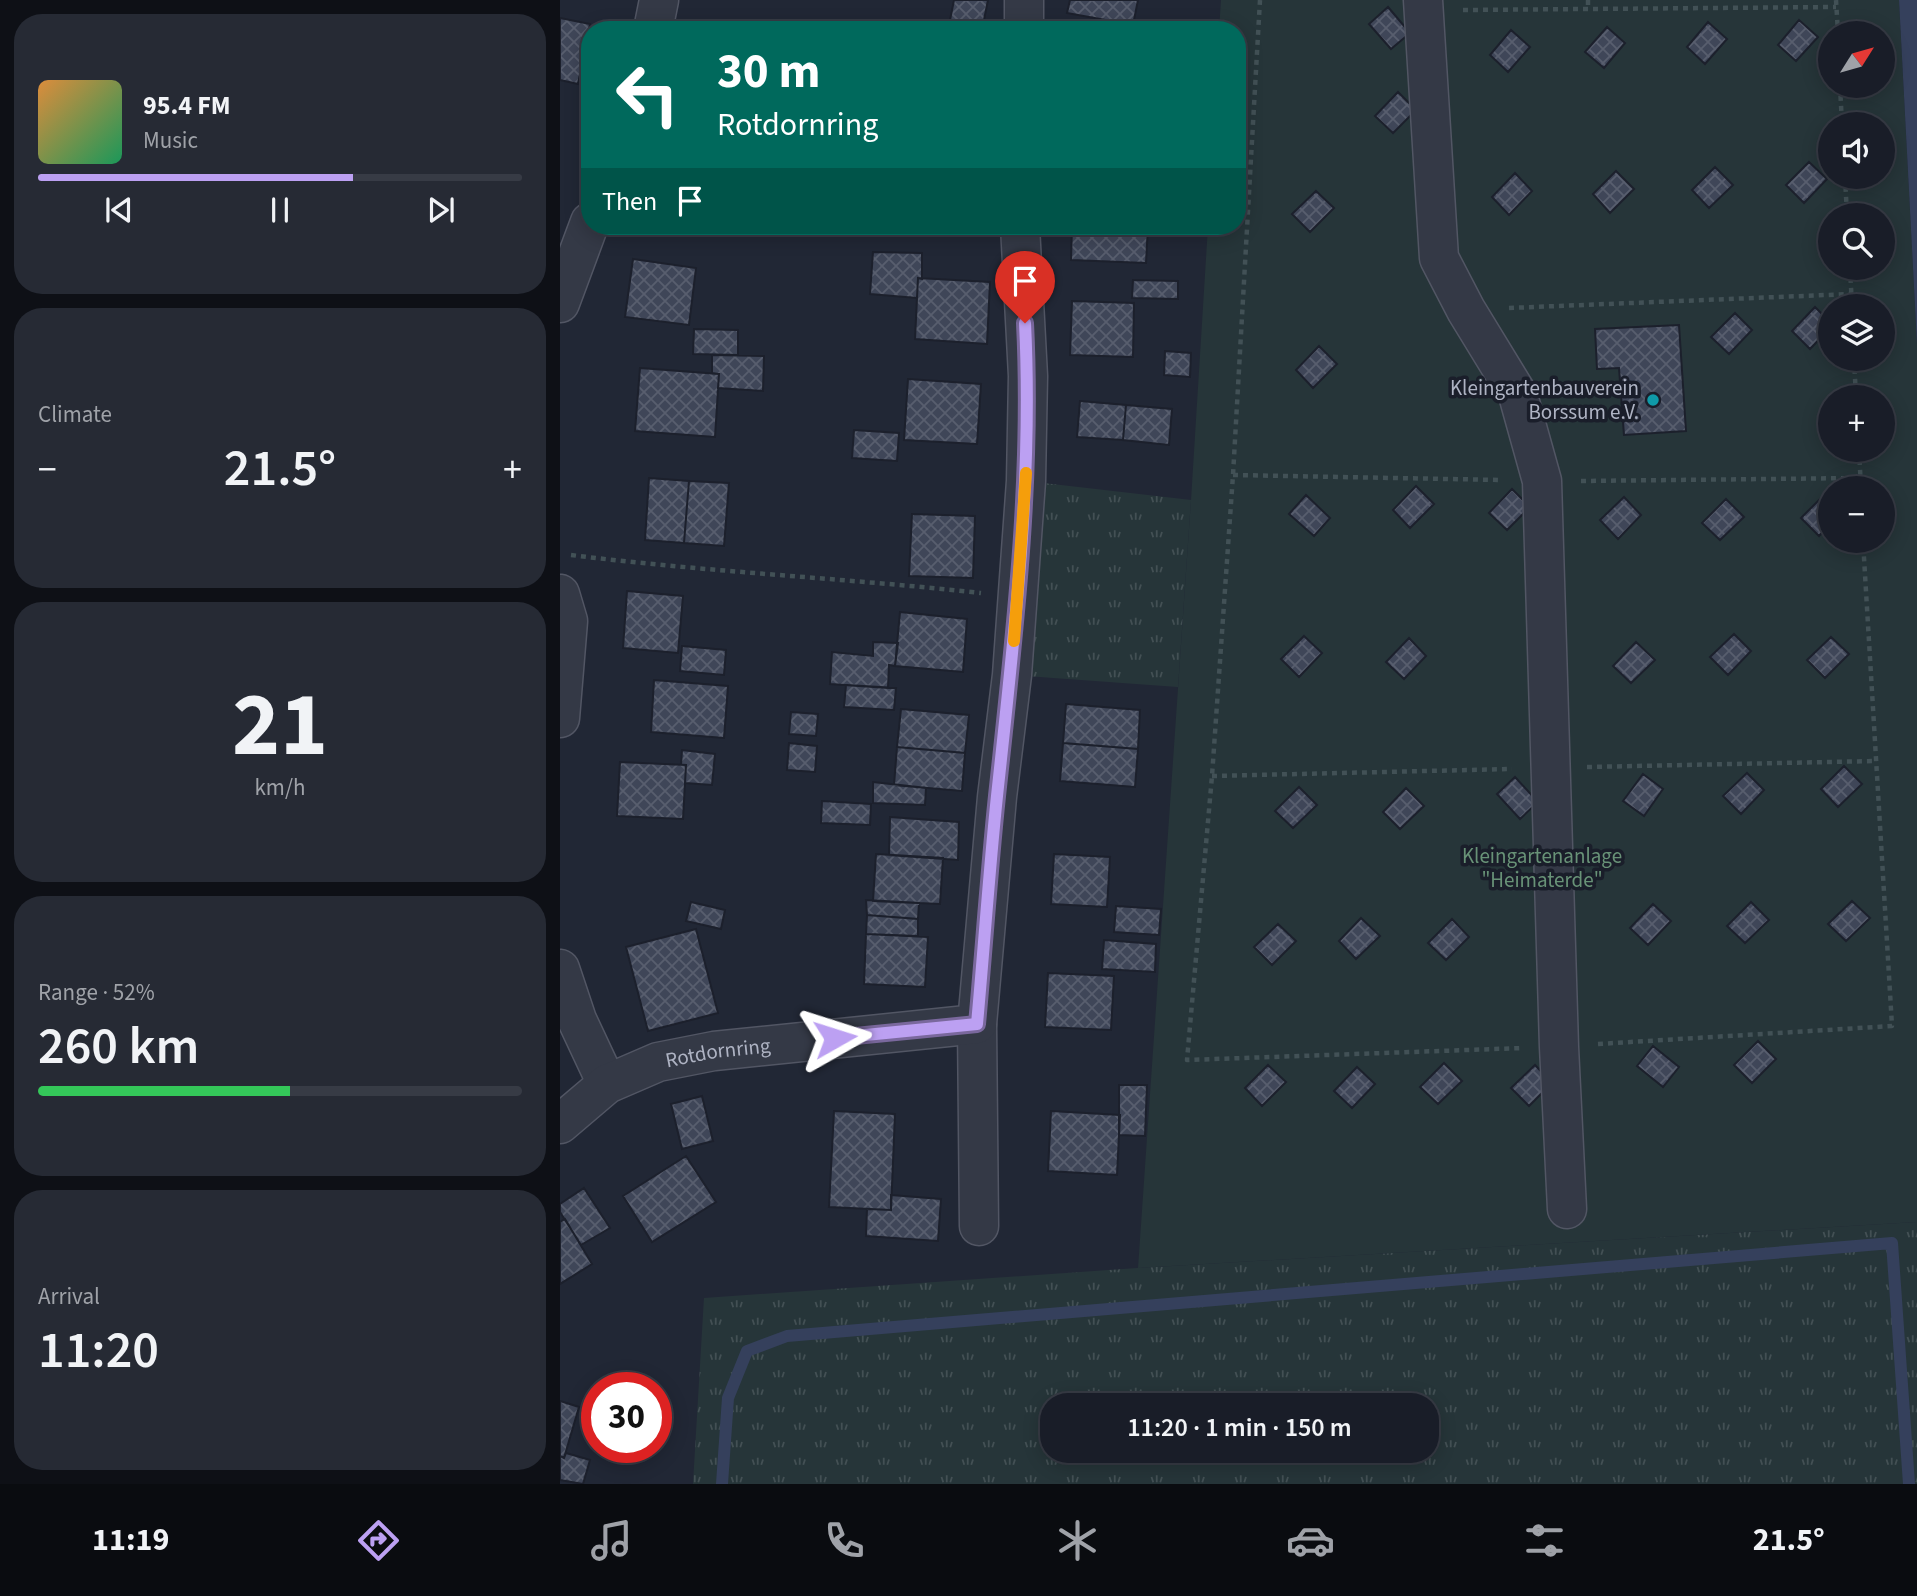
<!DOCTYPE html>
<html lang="en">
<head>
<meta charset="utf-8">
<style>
  body { margin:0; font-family:"Source Sans 3",sans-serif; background:#262a34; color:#f1f3f6; height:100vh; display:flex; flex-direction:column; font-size:26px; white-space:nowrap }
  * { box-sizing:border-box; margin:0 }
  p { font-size:23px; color:#9fa2a8 }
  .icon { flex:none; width:38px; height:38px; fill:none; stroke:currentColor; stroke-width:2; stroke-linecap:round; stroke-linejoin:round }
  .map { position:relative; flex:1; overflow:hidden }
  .side { display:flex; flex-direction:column; gap:14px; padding:14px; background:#0e1016; width:560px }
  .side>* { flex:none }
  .guide { position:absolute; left:21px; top:21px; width:665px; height:214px; border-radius:28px; box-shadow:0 4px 18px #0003,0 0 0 2px #373b45; background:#00695c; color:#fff; overflow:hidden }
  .needle { width:46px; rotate:53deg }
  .controls { position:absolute; left:1258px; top:21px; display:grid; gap:14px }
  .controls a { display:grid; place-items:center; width:77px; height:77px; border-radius:50%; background:#191d28; box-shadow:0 4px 18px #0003,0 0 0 2px #373b45; font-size:35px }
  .speed { position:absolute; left:21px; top:1372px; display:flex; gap:14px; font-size:35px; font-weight:700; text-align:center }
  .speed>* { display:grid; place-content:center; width:91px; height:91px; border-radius:50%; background:#191d28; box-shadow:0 4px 18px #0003,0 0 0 2px #373b45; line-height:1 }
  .speed .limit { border:10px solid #d22; background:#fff; color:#111 }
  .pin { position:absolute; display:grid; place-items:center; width:60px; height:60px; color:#fff; margin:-72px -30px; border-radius:50% 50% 50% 0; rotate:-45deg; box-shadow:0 0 7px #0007 }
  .pin .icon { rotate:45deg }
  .me { position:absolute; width:77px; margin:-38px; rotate:84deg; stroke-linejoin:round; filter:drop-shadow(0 0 5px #0008) }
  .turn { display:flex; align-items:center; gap:24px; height:147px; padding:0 21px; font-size:32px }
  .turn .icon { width:91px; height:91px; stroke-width:2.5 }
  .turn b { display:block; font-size:49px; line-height:60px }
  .then { display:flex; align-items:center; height:66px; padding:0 21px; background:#0003; gap:14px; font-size:26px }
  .big { font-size:52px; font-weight:600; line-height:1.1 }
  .side .card { flex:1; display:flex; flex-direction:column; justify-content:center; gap:10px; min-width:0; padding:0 24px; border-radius:28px; background:#262a34 }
  .side .dial { align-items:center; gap:0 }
  .dial b { font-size:91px; line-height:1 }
  .song { display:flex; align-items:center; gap:21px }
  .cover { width:84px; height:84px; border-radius:10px; background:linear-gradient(135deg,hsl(30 70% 55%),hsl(150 70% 35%)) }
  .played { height:7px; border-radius:4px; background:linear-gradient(90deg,#bca0f2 65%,#373b45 65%) }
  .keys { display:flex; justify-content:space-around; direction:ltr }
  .heat { display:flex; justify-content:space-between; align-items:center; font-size:38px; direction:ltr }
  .charge { height:10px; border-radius:5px; background:linear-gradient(90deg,#34c759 52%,#373b45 0) }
  .trip { position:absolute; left:480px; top:1393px; width:399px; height:70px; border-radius:28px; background:#191d28; box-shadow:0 4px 18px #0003,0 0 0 2px #373b45; font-weight:600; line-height:70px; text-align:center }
  .menu { display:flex; height:112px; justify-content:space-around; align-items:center; background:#0a0c10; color:#9fa2a8 }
  .menu .icon { width:49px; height:49px }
  .menu .selected { color:#bca0f2 }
  .menu b { font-size:32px; color:#f1f3f6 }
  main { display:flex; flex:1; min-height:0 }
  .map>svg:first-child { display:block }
  .grass { fill:url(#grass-tufts); fill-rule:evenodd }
  .garden { fill:#263539; fill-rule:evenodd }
  .water { fill:#35405c }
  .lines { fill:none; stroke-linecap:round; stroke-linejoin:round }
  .stream { stroke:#35405c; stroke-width:12 }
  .building { fill:url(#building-cross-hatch); stroke:#1c202c; stroke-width:2 }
  .minor-casing { stroke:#525664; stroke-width:41 }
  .path { stroke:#425156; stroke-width:4.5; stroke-dasharray:5 5; stroke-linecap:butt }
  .minor { stroke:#343946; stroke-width:38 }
  .route-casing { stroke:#7a689d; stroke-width:18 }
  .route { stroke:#bca0f2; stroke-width:12 }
  .slow { stroke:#f59e0b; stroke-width:12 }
  .culture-dot { fill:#0f9aa8; stroke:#1a1e2a; stroke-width:2.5 }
  .labels { text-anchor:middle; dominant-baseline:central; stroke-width:7; stroke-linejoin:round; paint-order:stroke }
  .poi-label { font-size:21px; fill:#aeb3c3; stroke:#1a1e2a; text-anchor:end }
  .park-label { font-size:21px; fill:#689277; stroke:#1a1e2a }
  .street-label { font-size:21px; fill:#aeb3c3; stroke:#1a1e2a }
</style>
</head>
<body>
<main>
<section class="side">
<div class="card">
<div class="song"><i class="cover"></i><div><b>95.4 FM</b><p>Music</p></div></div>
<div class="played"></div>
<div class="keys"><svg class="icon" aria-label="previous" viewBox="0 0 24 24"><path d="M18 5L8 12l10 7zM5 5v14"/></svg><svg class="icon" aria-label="pause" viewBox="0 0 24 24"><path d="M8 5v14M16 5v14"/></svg><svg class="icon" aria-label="next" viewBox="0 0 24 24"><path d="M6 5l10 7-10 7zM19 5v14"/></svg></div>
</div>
<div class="card"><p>Climate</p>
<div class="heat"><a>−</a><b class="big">21.5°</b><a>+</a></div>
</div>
<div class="card dial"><b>21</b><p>km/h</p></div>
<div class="card"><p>Range · 52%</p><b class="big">260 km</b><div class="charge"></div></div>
<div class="card"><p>Arrival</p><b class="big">11:20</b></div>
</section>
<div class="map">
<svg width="1357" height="1484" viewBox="0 0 1357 1484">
  <defs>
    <pattern id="grass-tufts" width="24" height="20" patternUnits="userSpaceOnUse" patternTransform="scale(1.75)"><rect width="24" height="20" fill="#263539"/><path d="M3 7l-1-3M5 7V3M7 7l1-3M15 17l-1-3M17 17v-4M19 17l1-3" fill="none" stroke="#435054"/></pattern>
    <pattern id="building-cross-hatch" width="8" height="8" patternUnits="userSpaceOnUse" patternTransform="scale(1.75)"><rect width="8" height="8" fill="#3f4658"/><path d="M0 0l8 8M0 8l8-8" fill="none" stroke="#585e6e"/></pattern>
  </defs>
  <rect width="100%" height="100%" fill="#212735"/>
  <path class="grass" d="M 466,481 L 631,500 L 618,687 L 452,675 Z
    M 1357,1222 L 1357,1484 L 133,1484 L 144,1298 L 578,1268 ZM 492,1405 L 866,1405 L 866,1451 L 492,1451 Z"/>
  <path class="garden" d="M 661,0 L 1339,0 L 1357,344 L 1357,1222 L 578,1268 L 631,500 L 648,226 L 677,226 L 677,30 L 659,30 ZM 1270,33 L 1323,33 L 1323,86 L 1270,86 ZM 1270,124 L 1323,124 L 1323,177 L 1270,177 ZM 1270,215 L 1323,215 L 1323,268 L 1270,268 ZM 1270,306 L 1323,306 L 1323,359 L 1270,359 ZM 1270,397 L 1323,397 L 1323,450 L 1270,450 ZM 1270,488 L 1323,488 L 1323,541 L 1270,541 Z"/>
  <path class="water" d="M 1339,0 L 1357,0 L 1357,344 Z"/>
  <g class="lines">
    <path class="stream" d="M 162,1484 L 168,1398 L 187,1351 L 227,1336 L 1332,1243 L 1349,1484"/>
  </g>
  <path class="building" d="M 394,0 L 428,0 L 422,30 L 388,30 Z
    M 510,0 L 578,0 L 573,25 L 507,13 Z
    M 828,7 L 850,33 L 831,49 L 809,24 Z
    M 0,18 L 30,24 L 18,84 L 0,80 Z
    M 1239,20 L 1258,37 L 1236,61 L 1218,45 Z
    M 1148,22 L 1167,39 L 1145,64 L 1127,47 Z
    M 1047,27 L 1065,43 L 1044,68 L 1025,52 Z
    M 951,30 L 970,47 L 948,72 L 930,55 Z
    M 838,92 L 856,110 L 833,133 L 815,116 Z
    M 1249,162 L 1267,179 L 1244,203 L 1226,185 Z
    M 1155,167 L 1173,185 L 1149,208 L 1132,190 Z
    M 1056,171 L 1074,189 L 1050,213 L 1033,194 Z
    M 955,173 L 972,191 L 949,215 L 932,197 Z
    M 756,191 L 774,208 L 750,232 L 732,214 Z
    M 361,226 L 422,226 L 422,234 L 361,232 Z
    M 512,226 L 588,226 L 586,263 L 511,260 Z
    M 313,252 L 362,253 L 362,279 L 358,278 L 357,298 L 310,294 Z
    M 73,259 L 136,268 L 129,325 L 65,317 Z
    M 358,278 L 430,282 L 427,344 L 355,339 Z
    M 573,280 L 618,281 L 618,299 L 572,298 Z
    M 512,301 L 574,303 L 573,357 L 510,355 Z
    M 1255,307 L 1270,322 L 1270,328 L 1250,349 L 1232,331 Z
    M 1175,313 L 1192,330 L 1169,354 L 1151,337 Z
    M 1119,325 L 1126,431 L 1064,435 L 1059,368 L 1037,369 L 1035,329 Z
    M 134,329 L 178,330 L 178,355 L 133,354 Z
    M 759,346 L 777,364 L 753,388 L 736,370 Z
    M 605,351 L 631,353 L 630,377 L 604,375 Z
    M 152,355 L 204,356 L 203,391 L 158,388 L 159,374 L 152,373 Z
    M 80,368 L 159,374 L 155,437 L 75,431 Z
    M 348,379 L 421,384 L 417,444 L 344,440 Z
    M 520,401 L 566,405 L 563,440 L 517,437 Z
    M 566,405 L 612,409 L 609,445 L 563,440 Z
    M 294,430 L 339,433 L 337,461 L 292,458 Z
    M 89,478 L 129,481 L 124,543 L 85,540 Z
    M 129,481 L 169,483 L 164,546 L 124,543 Z
    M 856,486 L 874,504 L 850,528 L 833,510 Z
    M 952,489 L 970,507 L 947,530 L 929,513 Z
    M 746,495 L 770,518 L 754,536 L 729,514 Z
    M 1264,495 L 1270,500 L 1270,524 L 1259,536 L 1241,518 Z
    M 1064,497 L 1081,515 L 1058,539 L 1040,520 Z
    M 1166,499 L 1184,517 L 1160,540 L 1142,523 Z
    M 352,514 L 415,516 L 413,578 L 349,576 Z
    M 67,591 L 123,596 L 118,653 L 63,648 Z
    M 340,612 L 407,619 L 403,672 L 335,666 Z
    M 1174,634 L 1191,651 L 1168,675 L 1150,657 Z
    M 744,636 L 762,653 L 739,677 L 721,659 Z
    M 1271,637 L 1289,654 L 1265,678 L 1247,660 Z
    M 849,638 L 866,656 L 844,679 L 826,662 Z
    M 313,642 L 338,643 L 335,666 L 329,665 L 328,688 L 270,684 L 272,652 L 313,656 Z
    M 1076,642 L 1095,660 L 1071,683 L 1053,666 Z
    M 122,646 L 166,650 L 164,675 L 120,671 Z
    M 94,680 L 168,686 L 164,738 L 91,732 Z
    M 286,685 L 336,688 L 334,710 L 284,707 Z
    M 506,704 L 580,710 L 578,749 L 503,743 Z
    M 341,709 L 409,715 L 405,753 L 337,747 Z
    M 231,712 L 258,714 L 256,736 L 229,734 Z
    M 229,743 L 257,746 L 255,772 L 227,770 Z
    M 503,743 L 578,749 L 575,787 L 500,781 Z
    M 337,747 L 405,753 L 402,791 L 334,785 Z
    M 122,750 L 155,754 L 152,785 L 125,783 L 126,765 L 121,765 Z
    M 60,762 L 126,765 L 123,819 L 57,816 Z
    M 1284,766 L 1302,784 L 1278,807 L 1261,789 Z
    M 1187,773 L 1204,790 L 1181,814 L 1163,796 Z
    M 1083,774 L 1103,789 L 1084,816 L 1063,801 Z
    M 955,777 L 978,802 L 960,819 L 937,794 Z
    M 313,782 L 366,788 L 365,805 L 313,803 Z
    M 739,787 L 757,805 L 733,828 L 715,811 Z
    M 846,788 L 864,806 L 840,829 L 823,812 Z
    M 262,801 L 311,804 L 310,825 L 261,823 Z
    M 330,817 L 399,822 L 398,860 L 329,855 Z
    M 316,854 L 383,858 L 380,904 L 313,901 Z
    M 494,854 L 550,857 L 547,907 L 491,904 Z
    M 306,900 L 359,903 L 358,919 L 307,915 Z
    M 1292,901 L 1310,918 L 1286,941 L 1268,924 Z
    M 131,902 L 165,910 L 161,929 L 126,921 Z
    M 1191,902 L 1209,920 L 1185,943 L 1167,926 Z
    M 1093,904 L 1111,921 L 1088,945 L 1070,928 Z
    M 556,906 L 601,909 L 599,935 L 554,932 Z
    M 307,915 L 358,919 L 358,936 L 306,934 Z
    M 801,918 L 820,936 L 796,959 L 779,941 Z
    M 892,919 L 909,937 L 886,960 L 868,943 Z
    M 718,924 L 736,941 L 712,965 L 694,947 Z
    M 136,929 L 158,1013 L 88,1031 L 66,947 Z
    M 306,934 L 368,937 L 365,987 L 304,984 Z
    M 544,940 L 596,944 L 595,972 L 542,969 Z
    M 488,973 L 554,976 L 551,1030 L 485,1027 Z
    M 1198,1041 L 1216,1059 L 1192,1083 L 1174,1065 Z
    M 1093,1046 L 1119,1067 L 1103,1087 L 1077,1066 Z
    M 884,1063 L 902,1081 L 878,1104 L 860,1087 Z
    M 708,1065 L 726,1082 L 702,1106 L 685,1088 Z
    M 975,1065 L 992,1083 L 969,1106 L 951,1088 Z
    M 797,1067 L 815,1084 L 792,1108 L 774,1091 Z
    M 559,1085 L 587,1085 L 585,1136 L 559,1135 Z
    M 142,1096 L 153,1141 L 122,1149 L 111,1104 Z
    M 274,1111 L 335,1114 L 331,1210 L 269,1207 Z
    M 491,1111 L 560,1115 L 557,1175 L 488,1171 Z
    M 126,1156 L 156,1202 L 92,1242 L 63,1196 Z
    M 24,1188 L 50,1228 L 21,1245 L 0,1212 L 0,1204 Z
    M 331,1195 L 381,1199 L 378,1241 L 306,1236 L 307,1209 L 331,1210 Z
    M 5,1219 L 32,1264 L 0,1284 L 0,1222 Z
    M 0,1401 L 19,1407 L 4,1458 L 0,1456 Z
    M 6,1453 L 30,1460 L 23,1484 L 0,1480 L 0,1456 L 4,1458 Z"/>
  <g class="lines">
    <defs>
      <g id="minor">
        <path d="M 464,0 L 464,30"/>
        <path d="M 863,0 L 879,258 L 906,310 L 958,395 L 982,481 L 999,1047 L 1007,1209"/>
        <path d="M 93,30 L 99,0"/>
        <path d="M 0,303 L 30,222"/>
        <path d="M 0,594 L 8,621 L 0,718"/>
        <path d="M 0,969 L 17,1020 L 47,1084"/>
        <path d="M 417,1024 L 419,1226"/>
        <path id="s1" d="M 0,1124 L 47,1084 L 98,1062 L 154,1051 L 417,1024 L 437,797 L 452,675 L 466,481 L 468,376 L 460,226"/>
      </g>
    </defs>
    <use href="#minor" class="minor-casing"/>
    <path class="path" d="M 700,0 L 673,475 L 652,776 L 627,1060 L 963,1048
      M 1028,0 L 1028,10
      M 1276,0 L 1278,33
      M 903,10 L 1276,7
      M 1280,86 L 1282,124
      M 1285,177 L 1287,215
      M 1290,268 L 1292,306
      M 949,308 L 1291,294
      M 1294,359 L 1296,397
      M 1299,450 L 1301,488
      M 673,475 L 942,480
      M 1021,481 L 1300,478
      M 11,555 C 147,572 284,578 421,593
      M 1027,767 L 1317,761
      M 652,776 L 952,769
      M 1038,1044 L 1332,1026 L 1303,541"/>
    <use href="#minor" class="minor"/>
  </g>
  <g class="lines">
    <defs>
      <path id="route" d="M 275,1038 L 417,1024 C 424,948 429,872 437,796 C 454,638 473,482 465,323"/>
    </defs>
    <use href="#route" class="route-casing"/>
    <use href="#route" class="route"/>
    <path class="slow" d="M 454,641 L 466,473"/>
  </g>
  <circle class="culture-dot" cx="1093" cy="400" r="7"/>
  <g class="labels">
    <g class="poi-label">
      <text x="1079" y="388">Kleingartenbauverein<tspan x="1079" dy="24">Borssum e.V.</tspan></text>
    </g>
    <g class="park-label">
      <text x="982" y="856">Kleingartenanlage<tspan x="982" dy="24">"Heimaterde"</tspan></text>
    </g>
    <g class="street-label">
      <text stroke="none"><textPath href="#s1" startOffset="178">Rotdornring</textPath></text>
    </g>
  </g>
</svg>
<div class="controls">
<a><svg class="needle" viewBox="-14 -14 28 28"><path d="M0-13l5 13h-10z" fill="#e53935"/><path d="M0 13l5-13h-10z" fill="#9fa2a8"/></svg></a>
<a><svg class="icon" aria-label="sound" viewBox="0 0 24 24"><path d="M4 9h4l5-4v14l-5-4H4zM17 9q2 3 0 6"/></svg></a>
<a><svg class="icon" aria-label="search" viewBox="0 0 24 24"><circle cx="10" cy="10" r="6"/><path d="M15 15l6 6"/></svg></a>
<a><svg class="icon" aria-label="layers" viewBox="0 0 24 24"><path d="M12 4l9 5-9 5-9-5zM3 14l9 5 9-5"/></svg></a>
<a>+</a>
<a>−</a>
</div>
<div class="speed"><div class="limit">30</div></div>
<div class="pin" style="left:465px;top:323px;background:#d93025"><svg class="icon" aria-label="arrive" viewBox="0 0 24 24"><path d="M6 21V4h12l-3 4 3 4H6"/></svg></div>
<svg class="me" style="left:275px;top:1038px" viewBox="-20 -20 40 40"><path d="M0-17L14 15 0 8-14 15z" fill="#bca0f2" stroke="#fff" stroke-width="4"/></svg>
<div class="trip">11:20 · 1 min · 150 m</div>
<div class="guide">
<div class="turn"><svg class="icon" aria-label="left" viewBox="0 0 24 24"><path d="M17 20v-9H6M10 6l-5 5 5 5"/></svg><div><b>30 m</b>Rotdornring</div></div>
<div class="then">Then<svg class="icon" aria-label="arrive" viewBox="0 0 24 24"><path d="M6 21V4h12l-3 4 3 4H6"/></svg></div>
</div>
</div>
</main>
<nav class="menu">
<b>11:19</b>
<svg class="icon selected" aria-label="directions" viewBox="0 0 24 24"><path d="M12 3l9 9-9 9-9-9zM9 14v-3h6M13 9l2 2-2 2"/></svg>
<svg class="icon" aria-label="music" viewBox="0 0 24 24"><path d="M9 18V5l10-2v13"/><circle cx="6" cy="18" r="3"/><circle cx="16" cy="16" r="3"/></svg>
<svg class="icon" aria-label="phone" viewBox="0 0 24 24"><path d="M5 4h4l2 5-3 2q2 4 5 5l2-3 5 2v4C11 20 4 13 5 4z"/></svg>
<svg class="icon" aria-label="climate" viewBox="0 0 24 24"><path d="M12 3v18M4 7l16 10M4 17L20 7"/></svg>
<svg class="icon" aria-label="car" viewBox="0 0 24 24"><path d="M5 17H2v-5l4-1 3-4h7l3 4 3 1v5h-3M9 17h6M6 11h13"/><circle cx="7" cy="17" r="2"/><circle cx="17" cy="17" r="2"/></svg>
<svg class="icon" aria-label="filters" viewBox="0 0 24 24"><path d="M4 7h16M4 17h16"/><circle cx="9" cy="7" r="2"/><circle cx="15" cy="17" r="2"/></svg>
<b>21.5°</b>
</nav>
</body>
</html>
